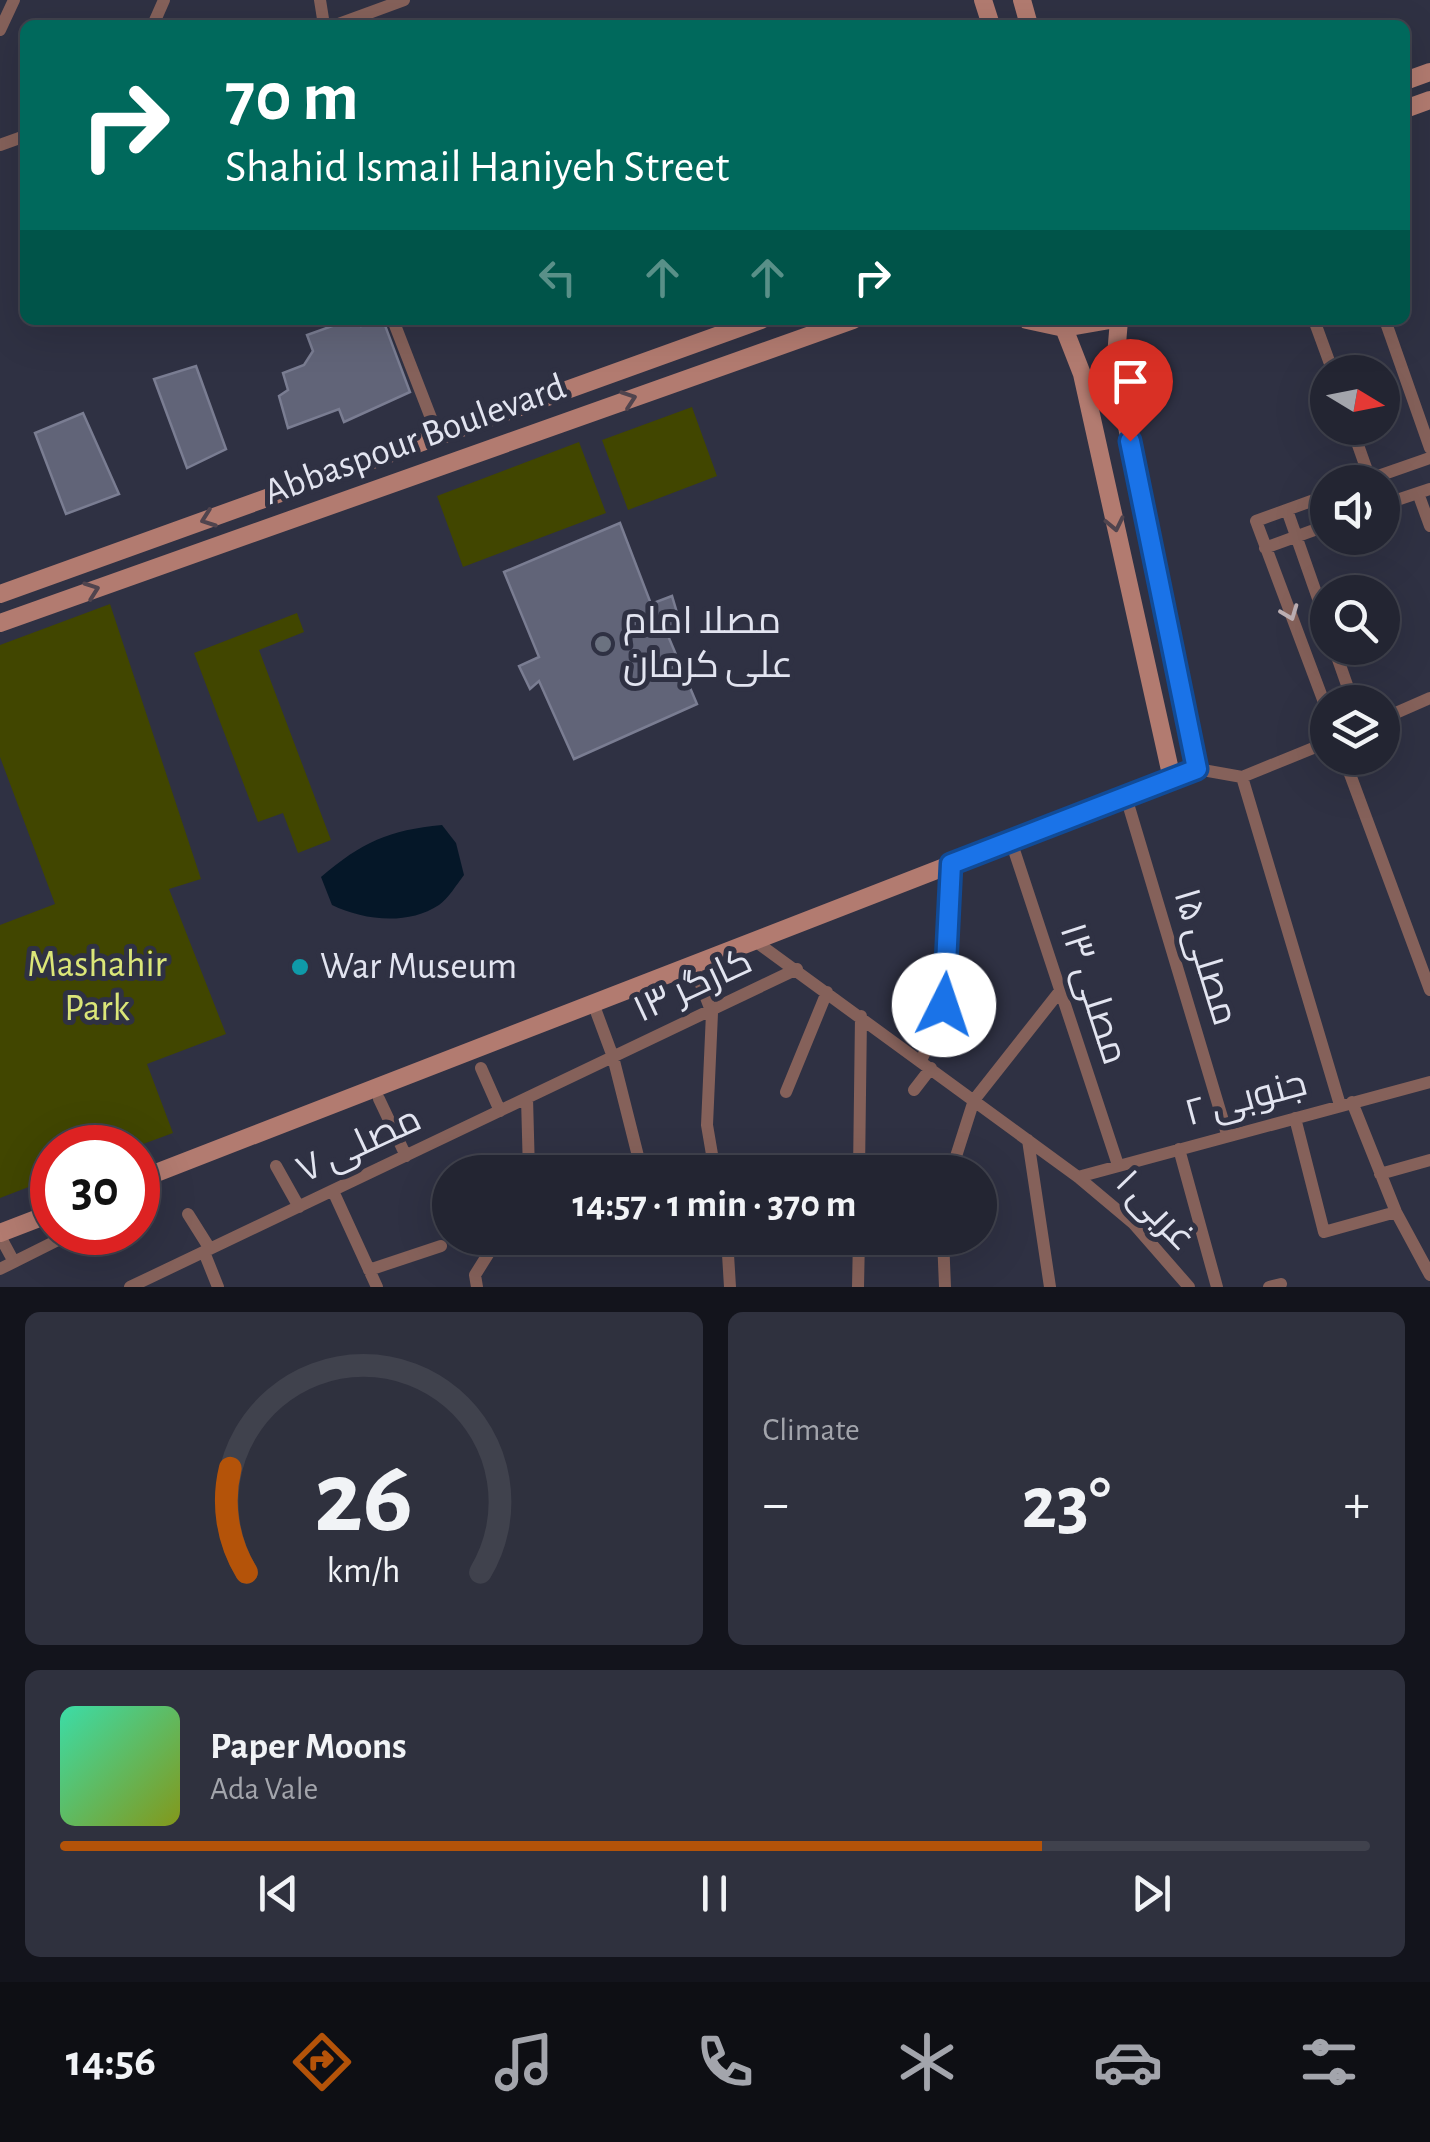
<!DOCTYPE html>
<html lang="en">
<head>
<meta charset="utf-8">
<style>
  body { margin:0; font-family:"Alegreya Sans",Cairo,sans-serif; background:#2f313e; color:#f1f3f6; height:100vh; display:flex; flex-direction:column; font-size:38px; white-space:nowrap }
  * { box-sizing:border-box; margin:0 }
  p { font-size:32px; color:#a3a5ac }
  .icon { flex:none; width:55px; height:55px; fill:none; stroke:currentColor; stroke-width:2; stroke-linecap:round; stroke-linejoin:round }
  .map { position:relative; height:1287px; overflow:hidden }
  .drawer { display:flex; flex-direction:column; gap:25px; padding:25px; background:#13141c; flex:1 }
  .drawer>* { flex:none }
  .guide { position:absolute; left:20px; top:20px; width:1390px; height:305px; border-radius:15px; box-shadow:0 10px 40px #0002,0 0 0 2px #40424d; background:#00695c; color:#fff; overflow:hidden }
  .needle { width:65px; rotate:100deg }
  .tools { position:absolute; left:1310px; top:355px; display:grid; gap:20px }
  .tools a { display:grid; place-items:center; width:90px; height:90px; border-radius:50%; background:#232532; box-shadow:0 10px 40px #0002,0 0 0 2px #40424d; font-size:50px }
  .speed { position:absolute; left:30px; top:1125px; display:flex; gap:20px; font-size:50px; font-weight:700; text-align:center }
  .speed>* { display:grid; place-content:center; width:130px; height:130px; border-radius:50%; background:#232532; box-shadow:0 10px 40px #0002,0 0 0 2px #40424d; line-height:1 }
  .speed .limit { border:15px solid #d22; background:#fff; color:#111 }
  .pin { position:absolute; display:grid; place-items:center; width:85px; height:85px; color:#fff; margin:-102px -42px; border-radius:50% 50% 50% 0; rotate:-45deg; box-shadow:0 0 10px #0007 }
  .pin .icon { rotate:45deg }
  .me { position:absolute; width:110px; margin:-55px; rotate:4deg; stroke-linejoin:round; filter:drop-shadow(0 0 8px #0008) }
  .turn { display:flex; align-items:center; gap:35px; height:210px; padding:0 40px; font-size:45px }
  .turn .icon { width:130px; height:130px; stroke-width:2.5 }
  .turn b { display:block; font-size:70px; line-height:85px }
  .lanes { display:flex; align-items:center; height:95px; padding:0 40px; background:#0003; justify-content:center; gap:50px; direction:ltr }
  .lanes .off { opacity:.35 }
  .big { font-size:75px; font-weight:700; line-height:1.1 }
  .drawer .tile { flex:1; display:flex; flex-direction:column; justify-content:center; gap:15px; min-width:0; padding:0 35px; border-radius:15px; background:#2f313e }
  .drawer .dial { align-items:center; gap:0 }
  .dial svg { height:260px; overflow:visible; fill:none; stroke:#40424d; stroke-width:7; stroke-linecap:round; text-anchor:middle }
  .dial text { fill:#f1f3f6; stroke:none }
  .song { display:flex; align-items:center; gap:30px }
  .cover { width:120px; height:120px; border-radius:15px; background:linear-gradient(135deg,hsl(160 70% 55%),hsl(70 70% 35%)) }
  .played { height:10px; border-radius:5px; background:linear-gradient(90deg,#b45309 75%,#40424d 75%) }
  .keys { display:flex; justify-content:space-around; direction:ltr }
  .heat { display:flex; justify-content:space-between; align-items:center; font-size:55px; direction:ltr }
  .drawer .tiles { flex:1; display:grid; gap:25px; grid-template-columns:1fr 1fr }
  .tile:last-child { grid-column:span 2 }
  .trip { position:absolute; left:432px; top:1155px; width:565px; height:100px; border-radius:50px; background:#232532; box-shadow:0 10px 40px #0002,0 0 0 2px #40424d; font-weight:700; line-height:100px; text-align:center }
  .tabs { display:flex; height:160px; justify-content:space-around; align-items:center; background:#0e0f14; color:#a3a5ac }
  .tabs .icon { width:70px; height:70px }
  .tabs .selected { color:#b45309 }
  .tabs b { font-size:45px; color:#f1f3f6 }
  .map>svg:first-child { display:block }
  .green { fill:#414600 }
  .water { fill:#051728 }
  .building { fill:#616478; stroke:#7a7d92; stroke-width:2.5 }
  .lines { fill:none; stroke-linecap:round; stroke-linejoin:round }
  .minor { stroke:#85615a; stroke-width:12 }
  .secondary { stroke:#b27b70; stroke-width:18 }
  .oneway { stroke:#50444e }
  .oneway2 { stroke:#bdb0b4 }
  .route-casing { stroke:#114b97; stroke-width:25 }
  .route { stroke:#1a73e8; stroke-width:18 }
  .worship-dot { fill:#6b7280; stroke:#2f3143; stroke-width:4 }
  .culture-dot { fill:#0f9aa8; stroke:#2f3143; stroke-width:4 }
  .labels { text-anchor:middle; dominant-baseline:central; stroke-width:10; stroke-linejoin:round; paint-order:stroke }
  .street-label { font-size:38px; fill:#e2e4f0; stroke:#2f3143 }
  .poi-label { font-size:38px; fill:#e2e4f0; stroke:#2f3143; text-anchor:start }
  .park-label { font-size:38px; fill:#dbe678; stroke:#2f3143 }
</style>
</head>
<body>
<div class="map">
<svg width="1430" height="1287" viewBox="0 0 1430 1287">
  <rect width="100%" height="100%" fill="#2f3143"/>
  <path class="green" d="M 692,407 L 717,476 L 628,510 L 602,440 Z
    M 579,442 L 606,513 L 463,567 L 437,496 Z
    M 110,604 L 201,879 L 169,889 L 226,1034 L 147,1064 L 173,1133 L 135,1147 L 52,1148 L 52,1178 L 0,1198 L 0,925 L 55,904 L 0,757 L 0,645 Z
    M 297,613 L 304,632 L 259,650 L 331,840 L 298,853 L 283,813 L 258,822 L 194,653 Z"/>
  <path class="water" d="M 442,825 L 456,843 L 464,875 C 457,884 448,899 439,905 C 407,926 363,920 332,905 L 321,877 C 362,842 389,830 442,825 Z"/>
  <path class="building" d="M 349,320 L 357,320 L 361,326 L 383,320 L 410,392 L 344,422 L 339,409 L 288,428 L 279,396 L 288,390 L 283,373 L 304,365 L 313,351 L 307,335 Z
    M 196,366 L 226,449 L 187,468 L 154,379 Z
    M 83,413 L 119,494 L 66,514 L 35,433 Z
    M 620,523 L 651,604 L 672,596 L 680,623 L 666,631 L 697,704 L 574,759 L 539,681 L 530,689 L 519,666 L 539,657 L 504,572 Z"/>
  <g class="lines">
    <path class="minor" d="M 320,0 L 324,25
      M 153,25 L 164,0
      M 336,25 L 404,0
      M 0,30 L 14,0
      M 0,145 L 25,136
      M 393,320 L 438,436
      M 1314,320 L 1333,372
      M 1385,320 L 1430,448
      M 1352,428 L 1370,479
      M 1361,482 L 1430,458
      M 1418,493 L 1430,526
      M 1328,495 L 1256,521 L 1328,713
      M 1382,505 L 1430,489
      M 1287,510 L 1328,627
      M 1265,548 L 1328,525
      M 1334,648 L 1353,702
      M 1382,719 L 1430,698
      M 1344,758 L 1430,990
      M 1197,769 L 1242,777 L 1328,742
      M 1242,777 L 1340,1105
      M 1126,797 L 1227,1134
      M 1011,841 L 1118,1165
      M 755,941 L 1078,1177 L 1134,1224 L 1189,1287
      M 693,964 L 712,1013 L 707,1125 L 715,1172
      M 593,1003 L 613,1057 L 642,1172
      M 921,1061 L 945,1005 L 951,865
      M 481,1068 L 500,1111
      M 914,1090 L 931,1068
      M 786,1092 L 827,992
      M 527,1098 L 529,1172
      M 379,1099 L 406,1156
      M 1352,1102 L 1396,1212 L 1430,1275
      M 1295,1118 L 1324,1232 L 1396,1212
      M 1028,1140 L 1050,1287
      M 1179,1149 L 1217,1287
      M 276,1166 L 299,1207
      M 859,1172 L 861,1016
      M 951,1172 L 974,1100 L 1060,991
      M 1380,1174 L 1430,1160
      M 1078,1177 L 1430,1082
      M 333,1191 L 377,1287
      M 188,1214 L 210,1249
      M 0,1236 L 14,1262
      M 727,1238 L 730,1287
      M 943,1238 L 945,1287
      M 204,1252 L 218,1287
      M 0,1269 L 74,1232
      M 369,1270 L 441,1246
      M 130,1287 L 797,969
      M 477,1287 L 475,1275 L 490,1251 L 666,1243 L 711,1238
      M 858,1287 L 859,1238
      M 1269,1287 L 1281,1284"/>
    <path class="secondary" d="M 983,0 L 991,25
      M 1022,0 L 1029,25
      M 1405,81 L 1430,72
      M 1405,109 L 1430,100
      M 1027,320 L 1064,328 L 1110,320
      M 1064,328 L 1082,374 L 1172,779
      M 0,594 L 761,320
      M 0,623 L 853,320
      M 138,1180 L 1197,769 L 1115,368 L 1119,320
      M 0,1233 L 52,1213"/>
  </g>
  <defs><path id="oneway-chevron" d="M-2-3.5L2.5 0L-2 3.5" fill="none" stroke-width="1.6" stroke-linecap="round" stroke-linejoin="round" transform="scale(2.5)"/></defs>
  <g class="oneway">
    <use href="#oneway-chevron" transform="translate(629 399) rotate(-19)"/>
    <use href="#oneway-chevron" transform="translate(208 519) rotate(160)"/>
    <use href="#oneway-chevron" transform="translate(1115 524) rotate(78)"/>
    <use href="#oneway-chevron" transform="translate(92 590) rotate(-20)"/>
  </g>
  <use class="oneway2" href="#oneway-chevron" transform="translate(1290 613) rotate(69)"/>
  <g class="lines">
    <defs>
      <path id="route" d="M 944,1005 L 951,864 L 1197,769 L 1130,441"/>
    </defs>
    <use href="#route" class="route-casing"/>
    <use href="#route" class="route"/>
  </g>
  <circle class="worship-dot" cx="603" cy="644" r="10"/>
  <circle class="culture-dot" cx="300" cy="967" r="10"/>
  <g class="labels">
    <g class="street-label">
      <text transform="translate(415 440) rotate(-20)">Abbaspour Boulevard</text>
      <text transform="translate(1205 957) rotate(73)">مصلی ۱۵</text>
      <text transform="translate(693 986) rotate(-25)">کارگر ۱۳</text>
      <text transform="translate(1093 994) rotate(72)">مصلی ۱۳</text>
      <text transform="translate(1246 1099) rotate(-15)">جنوبی ۲</text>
      <text transform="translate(359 1145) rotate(-25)">مصلی ۷</text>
      <text transform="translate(1155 1211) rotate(46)">۱ غربی</text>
    </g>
    <g class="poi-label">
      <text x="623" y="622">مصلا امام<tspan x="623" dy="44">علی کرمان</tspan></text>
      <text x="320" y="967">War Museum</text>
    </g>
    <g class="park-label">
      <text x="97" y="965">Mashahir<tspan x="97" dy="44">Park</tspan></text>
    </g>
  </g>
</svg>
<div class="tools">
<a><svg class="needle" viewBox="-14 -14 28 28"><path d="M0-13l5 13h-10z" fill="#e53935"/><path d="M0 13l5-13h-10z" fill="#a3a5ac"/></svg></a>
<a><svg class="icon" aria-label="sound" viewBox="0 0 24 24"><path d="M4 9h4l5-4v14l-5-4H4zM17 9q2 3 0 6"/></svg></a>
<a><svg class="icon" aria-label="search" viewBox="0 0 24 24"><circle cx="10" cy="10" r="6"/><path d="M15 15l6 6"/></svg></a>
<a><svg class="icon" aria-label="layers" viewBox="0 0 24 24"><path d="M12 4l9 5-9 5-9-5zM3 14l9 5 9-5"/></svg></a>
</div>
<div class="speed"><div class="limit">30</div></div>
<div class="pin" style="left:1130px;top:441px;background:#d93025"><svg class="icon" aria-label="arrive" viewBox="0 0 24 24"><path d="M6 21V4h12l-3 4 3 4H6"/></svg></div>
<svg class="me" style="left:944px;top:1005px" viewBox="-20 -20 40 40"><circle r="19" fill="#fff"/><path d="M0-13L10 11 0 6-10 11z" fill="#1a73e8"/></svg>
<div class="trip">14:57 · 1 min · 370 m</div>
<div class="guide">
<div class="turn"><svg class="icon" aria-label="right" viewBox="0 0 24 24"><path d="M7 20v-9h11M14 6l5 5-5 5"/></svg><div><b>70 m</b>Shahid Ismail Haniyeh Street</div></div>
<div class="lanes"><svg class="icon off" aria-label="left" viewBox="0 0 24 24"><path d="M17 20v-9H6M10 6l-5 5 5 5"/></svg><svg class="icon off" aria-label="ahead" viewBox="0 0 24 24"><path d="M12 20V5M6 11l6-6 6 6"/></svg><svg class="icon off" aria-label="ahead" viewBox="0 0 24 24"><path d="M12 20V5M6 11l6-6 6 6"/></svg><svg class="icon" aria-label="right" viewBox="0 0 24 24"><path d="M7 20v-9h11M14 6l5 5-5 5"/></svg></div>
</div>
</div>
<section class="drawer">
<div class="tiles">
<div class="tile dial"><svg viewBox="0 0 100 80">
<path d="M14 69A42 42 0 1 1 86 69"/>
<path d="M14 69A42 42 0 0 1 9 37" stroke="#b45309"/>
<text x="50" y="56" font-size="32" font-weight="700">26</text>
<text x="50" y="72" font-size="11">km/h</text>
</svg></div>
<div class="tile"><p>Climate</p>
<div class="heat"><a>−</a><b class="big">23°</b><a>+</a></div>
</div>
<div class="tile">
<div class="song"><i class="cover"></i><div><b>Paper Moons</b><p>Ada Vale</p></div></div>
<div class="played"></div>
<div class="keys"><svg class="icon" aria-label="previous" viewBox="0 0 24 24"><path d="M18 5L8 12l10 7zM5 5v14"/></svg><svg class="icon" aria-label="pause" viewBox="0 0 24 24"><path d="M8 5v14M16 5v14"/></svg><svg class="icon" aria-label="next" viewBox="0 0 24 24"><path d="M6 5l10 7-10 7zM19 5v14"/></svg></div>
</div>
</div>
</section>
<nav class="tabs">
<b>14:56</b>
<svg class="icon selected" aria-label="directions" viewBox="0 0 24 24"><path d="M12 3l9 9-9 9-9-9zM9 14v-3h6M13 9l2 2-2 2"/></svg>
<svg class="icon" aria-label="music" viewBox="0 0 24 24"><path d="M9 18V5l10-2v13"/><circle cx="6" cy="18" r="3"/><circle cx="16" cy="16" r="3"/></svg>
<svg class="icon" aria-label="phone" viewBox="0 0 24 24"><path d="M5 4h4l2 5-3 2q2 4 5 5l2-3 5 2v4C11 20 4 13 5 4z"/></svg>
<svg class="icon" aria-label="climate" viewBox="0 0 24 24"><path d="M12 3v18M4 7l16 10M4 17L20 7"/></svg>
<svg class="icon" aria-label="car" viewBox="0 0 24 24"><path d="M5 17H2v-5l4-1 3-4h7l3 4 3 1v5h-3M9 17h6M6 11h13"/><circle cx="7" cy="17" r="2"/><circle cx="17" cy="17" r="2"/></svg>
<svg class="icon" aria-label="filters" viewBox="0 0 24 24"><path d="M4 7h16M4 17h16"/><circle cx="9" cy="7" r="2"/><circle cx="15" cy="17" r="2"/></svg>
</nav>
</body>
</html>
